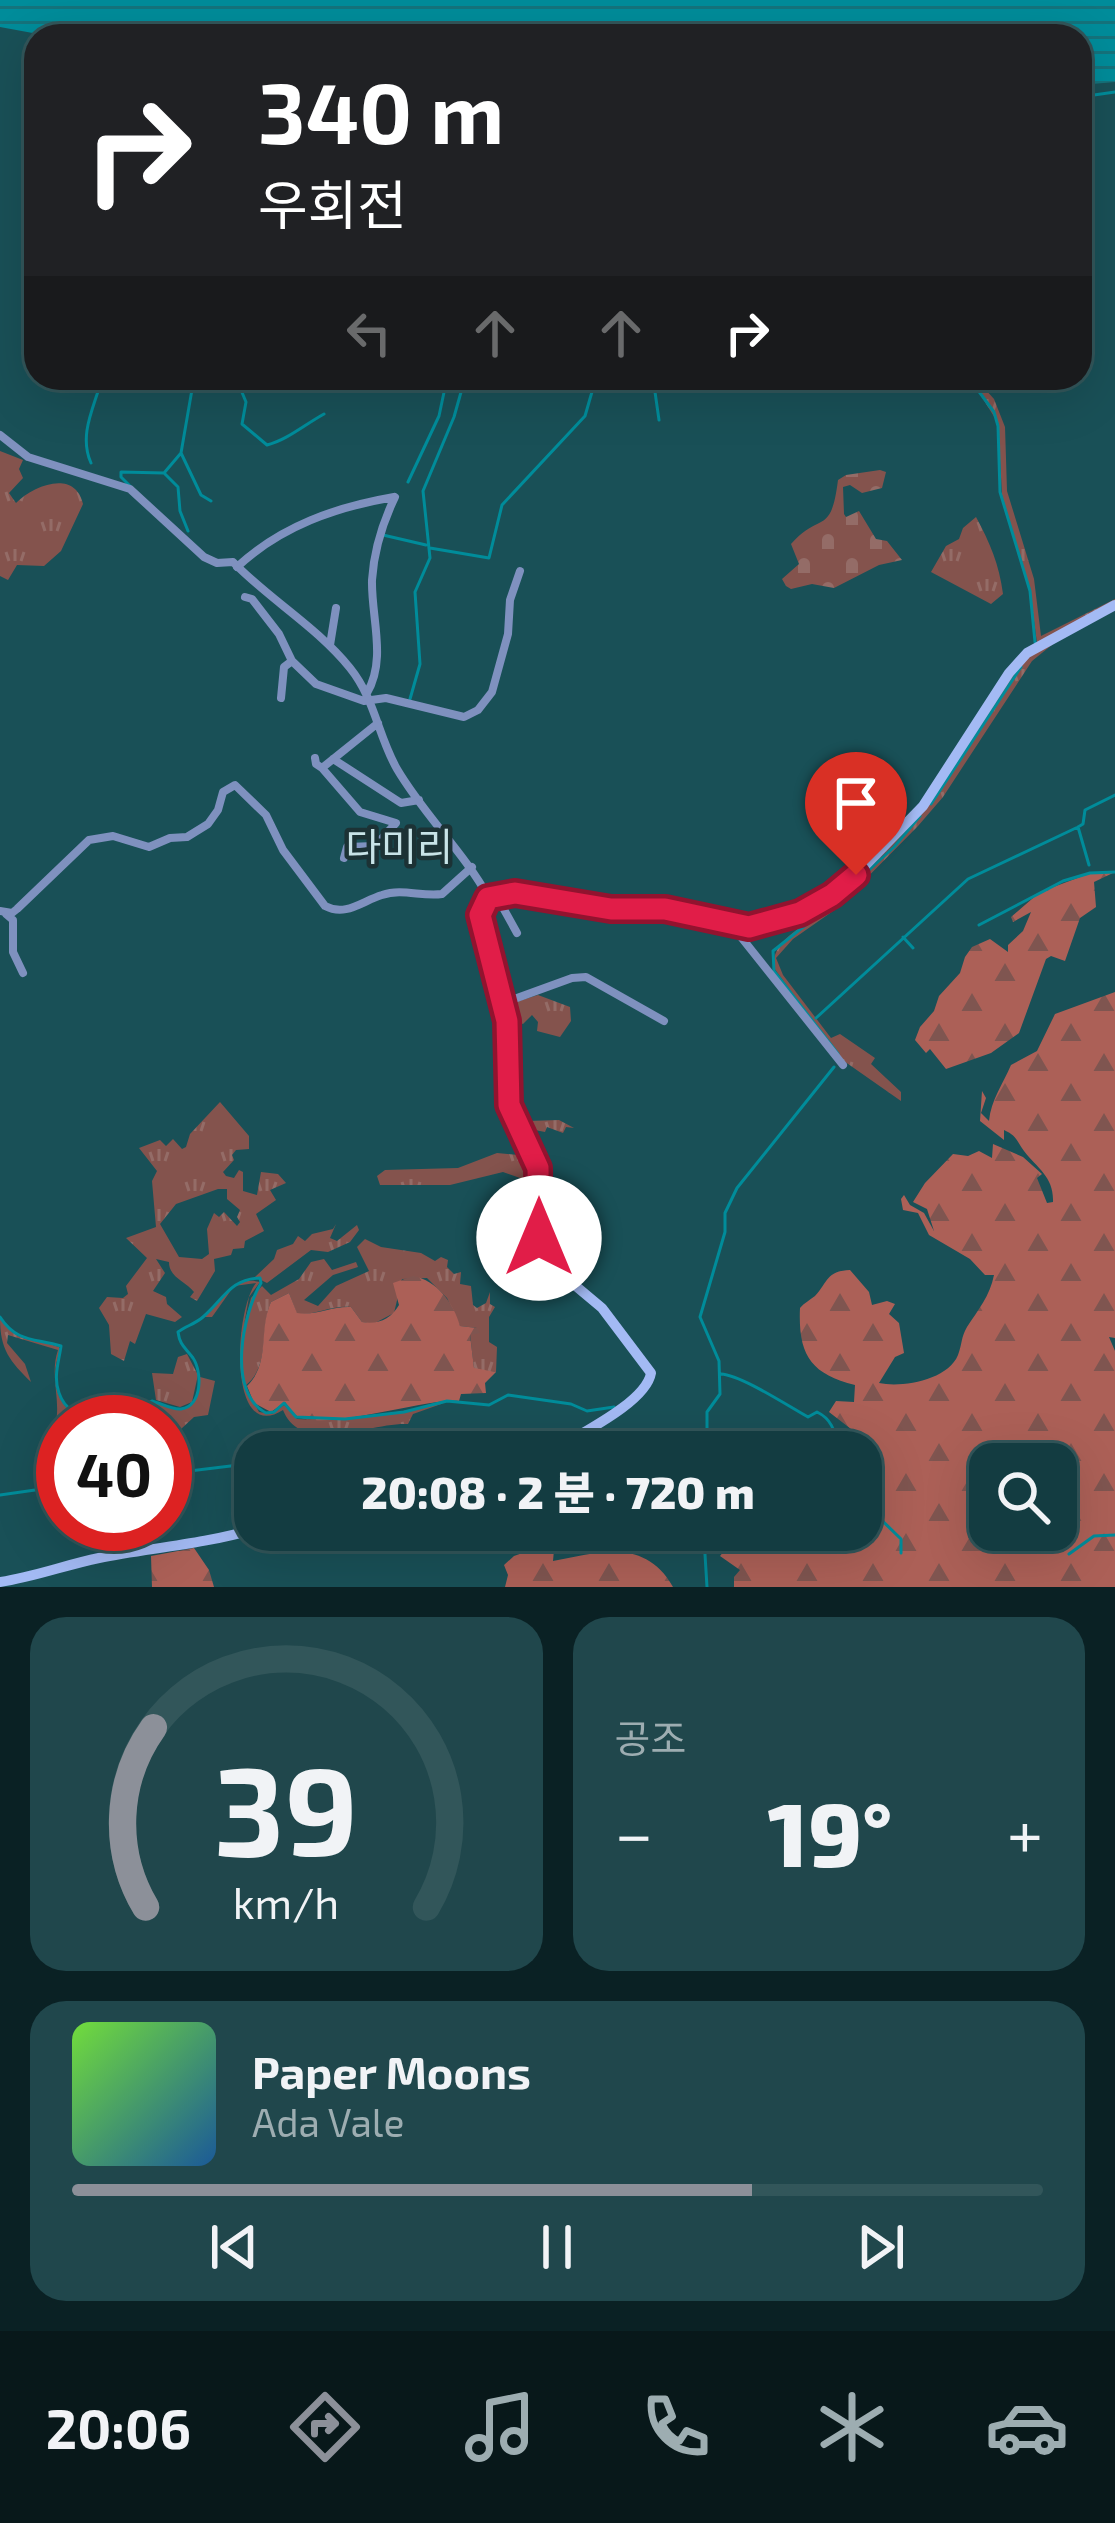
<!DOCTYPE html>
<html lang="ko">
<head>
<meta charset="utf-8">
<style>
  body { margin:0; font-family:"Exo 2","Noto Sans KR",sans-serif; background:#20474c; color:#f1f3f6; height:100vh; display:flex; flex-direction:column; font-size:45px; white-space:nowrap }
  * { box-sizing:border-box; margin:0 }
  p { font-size:39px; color:#9dadb1 }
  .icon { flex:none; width:66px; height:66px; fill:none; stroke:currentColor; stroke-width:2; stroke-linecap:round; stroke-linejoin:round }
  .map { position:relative; height:1587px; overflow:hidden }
  .details { display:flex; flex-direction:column; gap:30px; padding:30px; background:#0a2124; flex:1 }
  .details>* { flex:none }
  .top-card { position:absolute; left:24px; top:24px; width:1068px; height:366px; border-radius:36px; box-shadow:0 12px 48px #0002,0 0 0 3px #32565a; background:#202124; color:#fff; overflow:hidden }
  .tools { position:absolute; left:969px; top:1443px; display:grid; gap:24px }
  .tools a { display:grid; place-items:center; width:108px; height:108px; border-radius:24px; background:#133c41; box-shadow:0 12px 48px #0002,0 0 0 3px #32565a; font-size:60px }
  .speed { position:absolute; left:36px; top:1395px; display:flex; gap:24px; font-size:60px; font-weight:700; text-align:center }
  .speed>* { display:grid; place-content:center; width:156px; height:156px; border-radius:50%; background:#133c41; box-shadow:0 12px 48px #0002,0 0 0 3px #32565a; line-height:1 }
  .speed .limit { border:18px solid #d22; background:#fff; color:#111 }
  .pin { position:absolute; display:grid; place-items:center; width:102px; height:102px; color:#fff; margin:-123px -51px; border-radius:50% 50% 50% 0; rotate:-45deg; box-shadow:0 0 12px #0007 }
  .pin .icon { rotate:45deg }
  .me { position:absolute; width:132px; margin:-66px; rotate:0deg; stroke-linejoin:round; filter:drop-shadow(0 0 9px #0008) }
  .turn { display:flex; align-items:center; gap:42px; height:252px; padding:0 36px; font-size:54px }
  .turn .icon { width:156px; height:156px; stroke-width:2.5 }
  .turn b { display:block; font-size:84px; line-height:102px }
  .lanes { display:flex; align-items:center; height:114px; padding:0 36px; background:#0003; justify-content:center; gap:60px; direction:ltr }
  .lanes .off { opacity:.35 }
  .big { font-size:90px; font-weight:800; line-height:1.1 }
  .details .card { flex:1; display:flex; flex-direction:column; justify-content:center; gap:18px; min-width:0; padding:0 42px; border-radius:36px; background:#20474c }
  .details .dial { align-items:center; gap:0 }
  .dial svg { height:312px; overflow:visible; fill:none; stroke:#32565a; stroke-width:7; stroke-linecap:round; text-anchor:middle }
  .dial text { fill:#f1f3f6; stroke:none }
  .song { display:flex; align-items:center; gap:36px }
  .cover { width:144px; height:144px; border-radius:18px; background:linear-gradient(135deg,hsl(100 70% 55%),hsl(210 70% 35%)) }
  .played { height:12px; border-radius:6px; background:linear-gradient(90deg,#8c9099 70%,#32565a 70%) }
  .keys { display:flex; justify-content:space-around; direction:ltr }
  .heat { display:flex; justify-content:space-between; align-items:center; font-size:66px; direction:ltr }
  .details .tiles { flex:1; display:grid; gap:30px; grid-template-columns:1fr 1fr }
  .card:last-child { grid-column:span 2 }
  .trip { position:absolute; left:234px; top:1431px; width:648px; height:120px; border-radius:36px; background:#133c41; box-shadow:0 12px 48px #0002,0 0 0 3px #32565a; font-weight:800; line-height:120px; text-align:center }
  .tab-bar { display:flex; height:192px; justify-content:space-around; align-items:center; background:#08181a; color:#9dadb1 }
  .tab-bar .icon { width:84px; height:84px }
  .tab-bar .current { color:#8c9099 }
  .tab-bar b { font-size:54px; color:#f1f3f6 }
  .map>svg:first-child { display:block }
  .grass { fill:url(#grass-tufts); fill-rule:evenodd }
  .forest { fill:url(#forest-firs); fill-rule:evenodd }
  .cemetery { fill:url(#cemetery-stones) }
  .water { fill:url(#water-rules) }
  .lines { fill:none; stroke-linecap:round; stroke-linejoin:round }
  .stream { stroke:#008c9a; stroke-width:3 }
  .street { stroke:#7f91bf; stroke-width:8 }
  .secondary { stroke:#a3baf4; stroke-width:10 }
  .route-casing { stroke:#92132f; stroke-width:30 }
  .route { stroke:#e11d48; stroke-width:21 }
  .labels { text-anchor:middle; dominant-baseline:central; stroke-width:9; stroke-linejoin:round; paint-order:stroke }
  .quarter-label { font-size:39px; fill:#c8e3e7; stroke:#1c3235 }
</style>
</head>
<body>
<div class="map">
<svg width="1115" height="1587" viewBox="0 0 1115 1587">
  <defs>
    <pattern id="grass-tufts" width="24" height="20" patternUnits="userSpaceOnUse" patternTransform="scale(3)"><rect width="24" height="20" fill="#84534d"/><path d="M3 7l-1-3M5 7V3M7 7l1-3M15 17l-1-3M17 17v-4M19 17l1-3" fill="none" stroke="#946c67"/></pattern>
    <pattern id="forest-firs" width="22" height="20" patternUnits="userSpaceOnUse" patternTransform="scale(3)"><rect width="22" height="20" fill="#ac6057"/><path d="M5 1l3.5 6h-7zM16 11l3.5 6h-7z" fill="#7f5550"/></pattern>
    <pattern id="cemetery-stones" width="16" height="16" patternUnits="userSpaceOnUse" patternTransform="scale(3)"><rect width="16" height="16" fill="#84534d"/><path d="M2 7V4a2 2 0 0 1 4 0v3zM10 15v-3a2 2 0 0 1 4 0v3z" fill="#946c67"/></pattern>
    <pattern id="water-rules" width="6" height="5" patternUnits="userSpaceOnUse" patternTransform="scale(3)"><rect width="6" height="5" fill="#008c9a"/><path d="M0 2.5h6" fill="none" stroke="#15737c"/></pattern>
  </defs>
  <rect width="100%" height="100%" fill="#195057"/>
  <path class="grass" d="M 970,378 L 975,378 L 994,399 L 1005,427 L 1007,491 L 1034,579 L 1041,636 L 1115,599 L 1115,603 L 1037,643 L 1030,590 L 1002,495 L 998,423 Z
    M 0,451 L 23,460 L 19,469 L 23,478 L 9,493 L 16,503 C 34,485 75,469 83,504 L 61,551 L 44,566 L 17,565 L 8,580 L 0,576 Z
    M 976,517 C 990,543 999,564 1003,594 L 991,604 L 931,572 L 946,546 L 959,539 L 963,528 Z
    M 1115,606 L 1058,640 L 1032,661 L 943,797 L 918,826 L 836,909 L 793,939 L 776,958 L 783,975 L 831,1038 L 840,1034 L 875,1058 L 871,1064 L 901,1092 L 901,1101 L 841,1059 L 774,968 C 770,939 808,925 827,908 L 749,933 L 745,938 L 740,930 C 840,929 928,808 977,731 C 991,708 1002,682 1021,661 C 1044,635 1084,622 1115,606 Z
    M 538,995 L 570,1007 L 571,1021 L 560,1037 L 537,1031 L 538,1022 L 532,1015 L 523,1024 L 512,1020 L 518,1103 L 528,1121 L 559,1120 L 574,1128 L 566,1127 L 563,1133 L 547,1127 L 545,1132 L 525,1128 L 516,1118 L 506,1005 Z
    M 220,1102 L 249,1136 L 249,1149 L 236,1150 L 232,1155 L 234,1160 L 223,1172 L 226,1176 L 234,1178 L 239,1170 L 243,1172 L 243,1191 L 257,1195 L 261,1172 L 278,1174 L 286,1183 L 270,1190 L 276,1200 L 256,1214 L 264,1231 L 245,1241 L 244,1248 L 233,1249 L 231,1255 L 214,1259 L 215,1271 L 197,1301 L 190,1297 L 194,1292 C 186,1281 169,1278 169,1262 L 156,1259 L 165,1273 L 153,1291 L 166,1297 L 167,1304 L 182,1317 L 175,1322 L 146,1314 L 135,1344 L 130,1341 L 124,1361 L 111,1354 L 109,1325 L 99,1308 L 107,1297 L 123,1298 L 128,1294 L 126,1286 L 147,1258 L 126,1238 L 156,1227 L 152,1181 L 157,1171 L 139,1148 L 160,1140 L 166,1146 L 173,1139 L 182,1149 L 186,1147 L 190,1134 ZM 218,1189 L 227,1189 L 227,1199 L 240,1210 L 237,1217 L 240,1222 L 237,1226 L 224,1212 L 219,1217 L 214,1213 L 207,1229 L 209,1254 L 202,1259 L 179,1257 L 160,1224 L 176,1204 Z
    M 497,1153 L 529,1156 L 535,1172 L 525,1172 L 526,1177 L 536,1174 L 537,1184 L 503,1172 L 450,1185 L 380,1185 L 377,1176 L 385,1170 L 458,1168 Z
    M 336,1224 L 330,1238 L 337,1241 L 357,1225 L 359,1230 L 350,1242 L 328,1252 L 311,1250 L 267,1283 L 255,1277 L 274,1259 L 277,1250 L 293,1244 L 298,1236 L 305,1241 L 312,1234 L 333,1229 Z
    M 365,1239 L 381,1247 L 421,1253 L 435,1261 L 441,1257 L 448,1260 L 447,1267 L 454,1274 L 461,1272 L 460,1284 L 471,1286 L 473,1305 L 477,1308 L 486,1303 L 490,1292 L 490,1304 L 495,1307 L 489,1317 L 489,1342 L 497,1347 L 496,1372 L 474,1369 L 470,1334 L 477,1328 L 460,1326 L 447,1298 L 427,1278 L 402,1279 L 394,1313 L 373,1324 L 362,1322 L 351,1307 C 331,1305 317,1315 297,1314 L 289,1293 L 271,1302 C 259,1330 271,1366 245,1386 L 259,1412 L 272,1414 L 284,1405 L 297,1419 C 348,1422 395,1413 444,1403 L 413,1414 L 408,1424 C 371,1422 301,1456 283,1410 C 228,1445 234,1311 256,1283 L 234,1286 L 212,1317 L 204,1317 C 221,1300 233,1275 260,1282 L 249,1297 L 244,1325 L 251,1298 L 262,1286 L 271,1295 L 299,1279 L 311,1262 L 324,1259 L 332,1270 L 356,1262 L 358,1267 L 333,1275 L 304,1300 L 318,1306 L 336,1286 L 369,1271 L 357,1247 Z
    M 0,1318 C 16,1344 34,1338 59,1347 L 60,1351 C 54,1365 53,1384 60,1398 C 84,1444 129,1400 157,1403 C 168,1404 174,1410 185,1409 L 197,1397 L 200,1377 L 215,1381 L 208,1415 L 194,1417 L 181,1429 L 153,1416 L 148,1422 L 63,1422 L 63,1435 L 55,1426 C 62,1401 49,1376 58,1350 L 8,1335 L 7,1343 L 25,1364 L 31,1382 C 10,1361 0,1350 0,1318 Z
    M 187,1354 L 198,1375 L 192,1402 L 180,1407 L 156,1400 L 152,1373 L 173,1374 L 178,1357 Z"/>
  <path class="forest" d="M 1115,872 L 1094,882 L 1096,907 L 1080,918 L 1065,961 L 1051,956 L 1046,959 L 1019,1033 L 991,1053 L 946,1069 L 930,1049 L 926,1053 L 915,1040 L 920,1027 L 934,1011 L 939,996 L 960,973 L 965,957 L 972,947 L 990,939 L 1008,952 L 1008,945 L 1023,931 L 1031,912 L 1013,922 L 1011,917 L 1040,892 L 1091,873 Z
    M 1115,992 L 1115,1338 L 1109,1337 L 1115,1351 L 1115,1587 L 734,1587 L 734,1577 L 740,1570 L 720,1556 L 729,1545 L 745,1544 L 739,1530 L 861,1530 L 861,1506 L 866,1504 L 861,1497 L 861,1452 L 849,1452 L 851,1429 L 829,1412 L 836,1401 L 854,1402 L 855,1385 C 810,1374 798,1354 800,1308 C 804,1303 810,1300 815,1296 C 828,1282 826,1271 850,1270 L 869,1292 L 872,1305 L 887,1301 L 895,1304 L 889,1314 L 899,1323 L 904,1353 L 895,1357 L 879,1383 C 902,1388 948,1380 958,1355 C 962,1345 961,1337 967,1327 C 978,1310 990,1296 994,1275 L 985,1275 L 970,1259 L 929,1235 L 918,1213 L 903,1210 L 901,1199 L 904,1195 L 910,1205 L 924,1213 L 934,1231 L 927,1209 L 913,1202 L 925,1183 L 953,1154 L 968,1156 L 979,1151 L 992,1158 L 993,1144 L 1023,1157 L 1042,1174 L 1037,1178 L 1047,1203 L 1053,1202 C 1054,1177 1038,1169 1024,1151 C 1016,1140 1017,1136 1004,1130 L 1004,1140 L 980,1121 L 982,1091 L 986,1098 L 981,1113 L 989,1121 C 991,1100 1003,1084 1011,1065 L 1037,1051 L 1055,1014 ZM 990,1464 L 1056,1464 L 1056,1530 L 990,1530 Z
    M 413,1276 C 437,1280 454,1304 460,1326 L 477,1328 L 480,1333 L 470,1335 L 474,1368 L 496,1372 L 485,1383 L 486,1393 L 461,1394 L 459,1401 C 425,1398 325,1432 297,1416 C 292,1413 289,1407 285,1402 L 271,1412 L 254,1403 L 247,1386 C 271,1363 258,1330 271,1302 L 289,1293 L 297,1313 C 317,1316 331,1306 351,1307 L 362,1322 C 378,1325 391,1319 399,1305 L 393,1283 Z
    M 548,1544 L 554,1550 L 553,1561 C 598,1553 645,1537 673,1587 L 505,1587 L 508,1575 L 504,1565 L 514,1556 Z
    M 194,1548 L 209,1570 L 214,1587 L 152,1587 L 151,1556 Z"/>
  <path class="cemetery" d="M 880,470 L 886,472 L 882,488 L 862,493 L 850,485 L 843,487 L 844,514 L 846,517 L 859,511 L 876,539 L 887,541 L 902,560 L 879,565 L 834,588 L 812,584 L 791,589 L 786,586 L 782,579 L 799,564 L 791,544 C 820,511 831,537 838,480 L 846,475 Z"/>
  <path class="water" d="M 0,0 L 1115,0 L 1115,82 L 1080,85 L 1080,36 L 277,36 L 257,35 L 244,24 L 226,36 L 49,36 L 0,27 Z"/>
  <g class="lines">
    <path class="stream" d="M 1080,97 L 1115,92
      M 139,378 L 159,391 L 181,378
      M 236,378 L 246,402 L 242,424 L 267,445 C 287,440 304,425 324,414
      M 653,378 L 659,420
      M 969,378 L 994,412 L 998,426 L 1000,492 L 1030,591 L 1035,642
      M 181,453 L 201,495 L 211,501
      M 91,463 C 78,434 95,406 102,378
      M 165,474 L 178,487 L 180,511 L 188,531
      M 408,482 L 439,416 L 447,378
      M 130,486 L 121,477 L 121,472 L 164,473 L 181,453 L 194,378
      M 383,535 L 426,545
      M 430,548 L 489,558 L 502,505 L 585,416 L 596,378
      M 410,699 L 420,664 L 415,592 L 430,558 L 423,491 L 454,417 L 465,378
      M 931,804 L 1021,667
      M 1078,827 L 1089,865
      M 979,925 L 1063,881 L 1090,873 L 1115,872
      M 903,937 L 913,948
      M 816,1018 L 968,879 L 1078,827 L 1083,824 L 1085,810 L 1115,795
      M 838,1054 L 774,971 L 773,951 L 832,904 L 894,847 L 920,816
      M 0,1317 C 17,1343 35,1338 61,1346 C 59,1361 53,1377 59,1393 C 72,1431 126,1416 152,1401 C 160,1403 172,1410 181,1409 C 203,1406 202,1371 193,1358 C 185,1347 180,1346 178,1332 C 186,1326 195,1324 203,1317 C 224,1299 230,1279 260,1278 L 261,1283 C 243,1313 226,1392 266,1413 L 274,1412 L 284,1403 L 296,1417 L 345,1419 L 404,1412 L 447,1401 L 489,1405 L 508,1395 L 571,1404 L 587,1411 L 614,1407
      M 721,1374 C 741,1375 788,1406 808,1417 L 817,1412 C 834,1420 835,1435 840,1452
      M 358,1452 L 529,1437
      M 696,1452 L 707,1438 L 707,1412 L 720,1394 L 719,1361 L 700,1317 L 725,1232 L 725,1213 L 737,1188 L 834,1067
      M 165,1474 L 255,1463
      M 0,1495 L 63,1486
      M 861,1500 L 901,1539 L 901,1553
      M 1069,1554 L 1094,1536 L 1115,1535
      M 707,1587 L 704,1538 L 713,1530"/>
    <path class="street" d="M 0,435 L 28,457 L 130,489 L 204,557 L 217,563 L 233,562 C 270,600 317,627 350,668 C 375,699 378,736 397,769 C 424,815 463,851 489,898
      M 237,567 C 281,526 336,507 394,497
      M 245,597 L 252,599 L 279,634 L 292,661 L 316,684 L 364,701 L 386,698 L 464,717 L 478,710 L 492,692 L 508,634 L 510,600 L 520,571
      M 330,645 L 336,608
      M 367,693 C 387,659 371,617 372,580 C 374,549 382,524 395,497
      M 281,698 L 284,667 L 292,661
      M 315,758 L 316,764 L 322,768 L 378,723
      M 333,759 L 401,803 L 419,800
      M 322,768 L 360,812 L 396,823 L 375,846 L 347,847 L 344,858
      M 496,895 L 517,933
      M 0,911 L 12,913 L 17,909 L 89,840 L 113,836 L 149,847 L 170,838 L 187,837 L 208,824 L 218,810 L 223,792 L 235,785 L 266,815 L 283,850 L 325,906 C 346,917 362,901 382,895 C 402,888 422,897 442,894 L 472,867
      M 6,914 L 13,920 L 13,952 L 23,973
      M 729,928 L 741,937 L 843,1065
      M 503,1003 L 572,978 L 586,977 L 664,1021"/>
    <path class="secondary" d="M 551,1452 C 577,1435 646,1403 651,1373 L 602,1308 L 553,1267 L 539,1237 L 538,1168 L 510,1105 L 507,1021 L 485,942 L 481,907 L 496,895 L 515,893 L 611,909 L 665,909 L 739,927 L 772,923 L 800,913 L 832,895 L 856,875 L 923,806 L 1009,673 L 1027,653 L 1115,605
      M 0,1582 C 34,1577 65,1565 99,1558 C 151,1548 204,1544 255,1529"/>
  </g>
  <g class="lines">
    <defs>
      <path id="route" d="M 539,1238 L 538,1168 L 509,1105 L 507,1021 L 480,915 L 488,898 L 515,893 L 611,909 L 665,909 L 749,927 L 800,913 L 832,895 L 856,875"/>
    </defs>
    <use href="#route" class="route-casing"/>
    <use href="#route" class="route"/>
  </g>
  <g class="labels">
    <g class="quarter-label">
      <text x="399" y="845">다미리</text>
    </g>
  </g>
</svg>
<div class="tools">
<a><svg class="icon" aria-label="search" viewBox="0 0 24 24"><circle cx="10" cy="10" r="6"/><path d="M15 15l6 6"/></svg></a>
</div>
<div class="speed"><div class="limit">40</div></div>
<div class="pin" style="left:856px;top:875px;background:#d93025"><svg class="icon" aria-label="arrive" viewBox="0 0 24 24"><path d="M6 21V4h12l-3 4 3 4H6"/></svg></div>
<svg class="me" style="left:539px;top:1238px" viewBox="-20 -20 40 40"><circle r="19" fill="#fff"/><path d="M0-13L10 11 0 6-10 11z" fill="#e11d48"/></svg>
<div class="trip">20:08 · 2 분 · 720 m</div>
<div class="top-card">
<div class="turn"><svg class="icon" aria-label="right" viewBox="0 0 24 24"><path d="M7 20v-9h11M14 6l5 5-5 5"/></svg><div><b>340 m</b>우회전</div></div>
<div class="lanes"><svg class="icon off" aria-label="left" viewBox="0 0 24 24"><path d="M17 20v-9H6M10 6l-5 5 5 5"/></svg><svg class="icon off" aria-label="ahead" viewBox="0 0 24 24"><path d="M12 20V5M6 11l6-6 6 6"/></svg><svg class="icon off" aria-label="ahead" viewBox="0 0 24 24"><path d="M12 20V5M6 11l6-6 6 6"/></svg><svg class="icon" aria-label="right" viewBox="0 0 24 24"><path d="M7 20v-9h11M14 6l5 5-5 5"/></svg></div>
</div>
</div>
<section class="details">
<div class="tiles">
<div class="card dial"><svg viewBox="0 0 100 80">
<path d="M14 69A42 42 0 1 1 86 69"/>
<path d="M14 69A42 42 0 0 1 16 23" stroke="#8c9099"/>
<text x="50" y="56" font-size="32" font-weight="700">39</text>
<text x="50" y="72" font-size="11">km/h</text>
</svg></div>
<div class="card"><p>공조</p>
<div class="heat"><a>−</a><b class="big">19°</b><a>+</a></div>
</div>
<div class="card">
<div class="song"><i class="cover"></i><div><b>Paper Moons</b><p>Ada Vale</p></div></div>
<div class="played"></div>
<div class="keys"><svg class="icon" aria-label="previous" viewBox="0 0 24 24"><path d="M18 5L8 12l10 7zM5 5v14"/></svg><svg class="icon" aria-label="pause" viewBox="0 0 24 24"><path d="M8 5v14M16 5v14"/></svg><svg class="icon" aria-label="next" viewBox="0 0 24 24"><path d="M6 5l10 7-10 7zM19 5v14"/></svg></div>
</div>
</div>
</section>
<nav class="tab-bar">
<b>20:06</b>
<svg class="icon current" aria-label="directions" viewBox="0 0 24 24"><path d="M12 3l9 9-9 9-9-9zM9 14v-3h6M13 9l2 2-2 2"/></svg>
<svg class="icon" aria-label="music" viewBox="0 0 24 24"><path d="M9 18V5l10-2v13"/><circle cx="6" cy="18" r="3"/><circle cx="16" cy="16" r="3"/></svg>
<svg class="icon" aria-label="phone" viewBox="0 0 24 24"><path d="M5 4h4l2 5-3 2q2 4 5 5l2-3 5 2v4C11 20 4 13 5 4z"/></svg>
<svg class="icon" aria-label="climate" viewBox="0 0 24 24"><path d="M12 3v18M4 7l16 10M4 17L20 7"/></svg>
<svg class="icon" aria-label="car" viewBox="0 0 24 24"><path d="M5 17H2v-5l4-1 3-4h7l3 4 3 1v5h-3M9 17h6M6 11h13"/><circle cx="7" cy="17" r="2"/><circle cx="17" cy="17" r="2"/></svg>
</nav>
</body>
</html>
